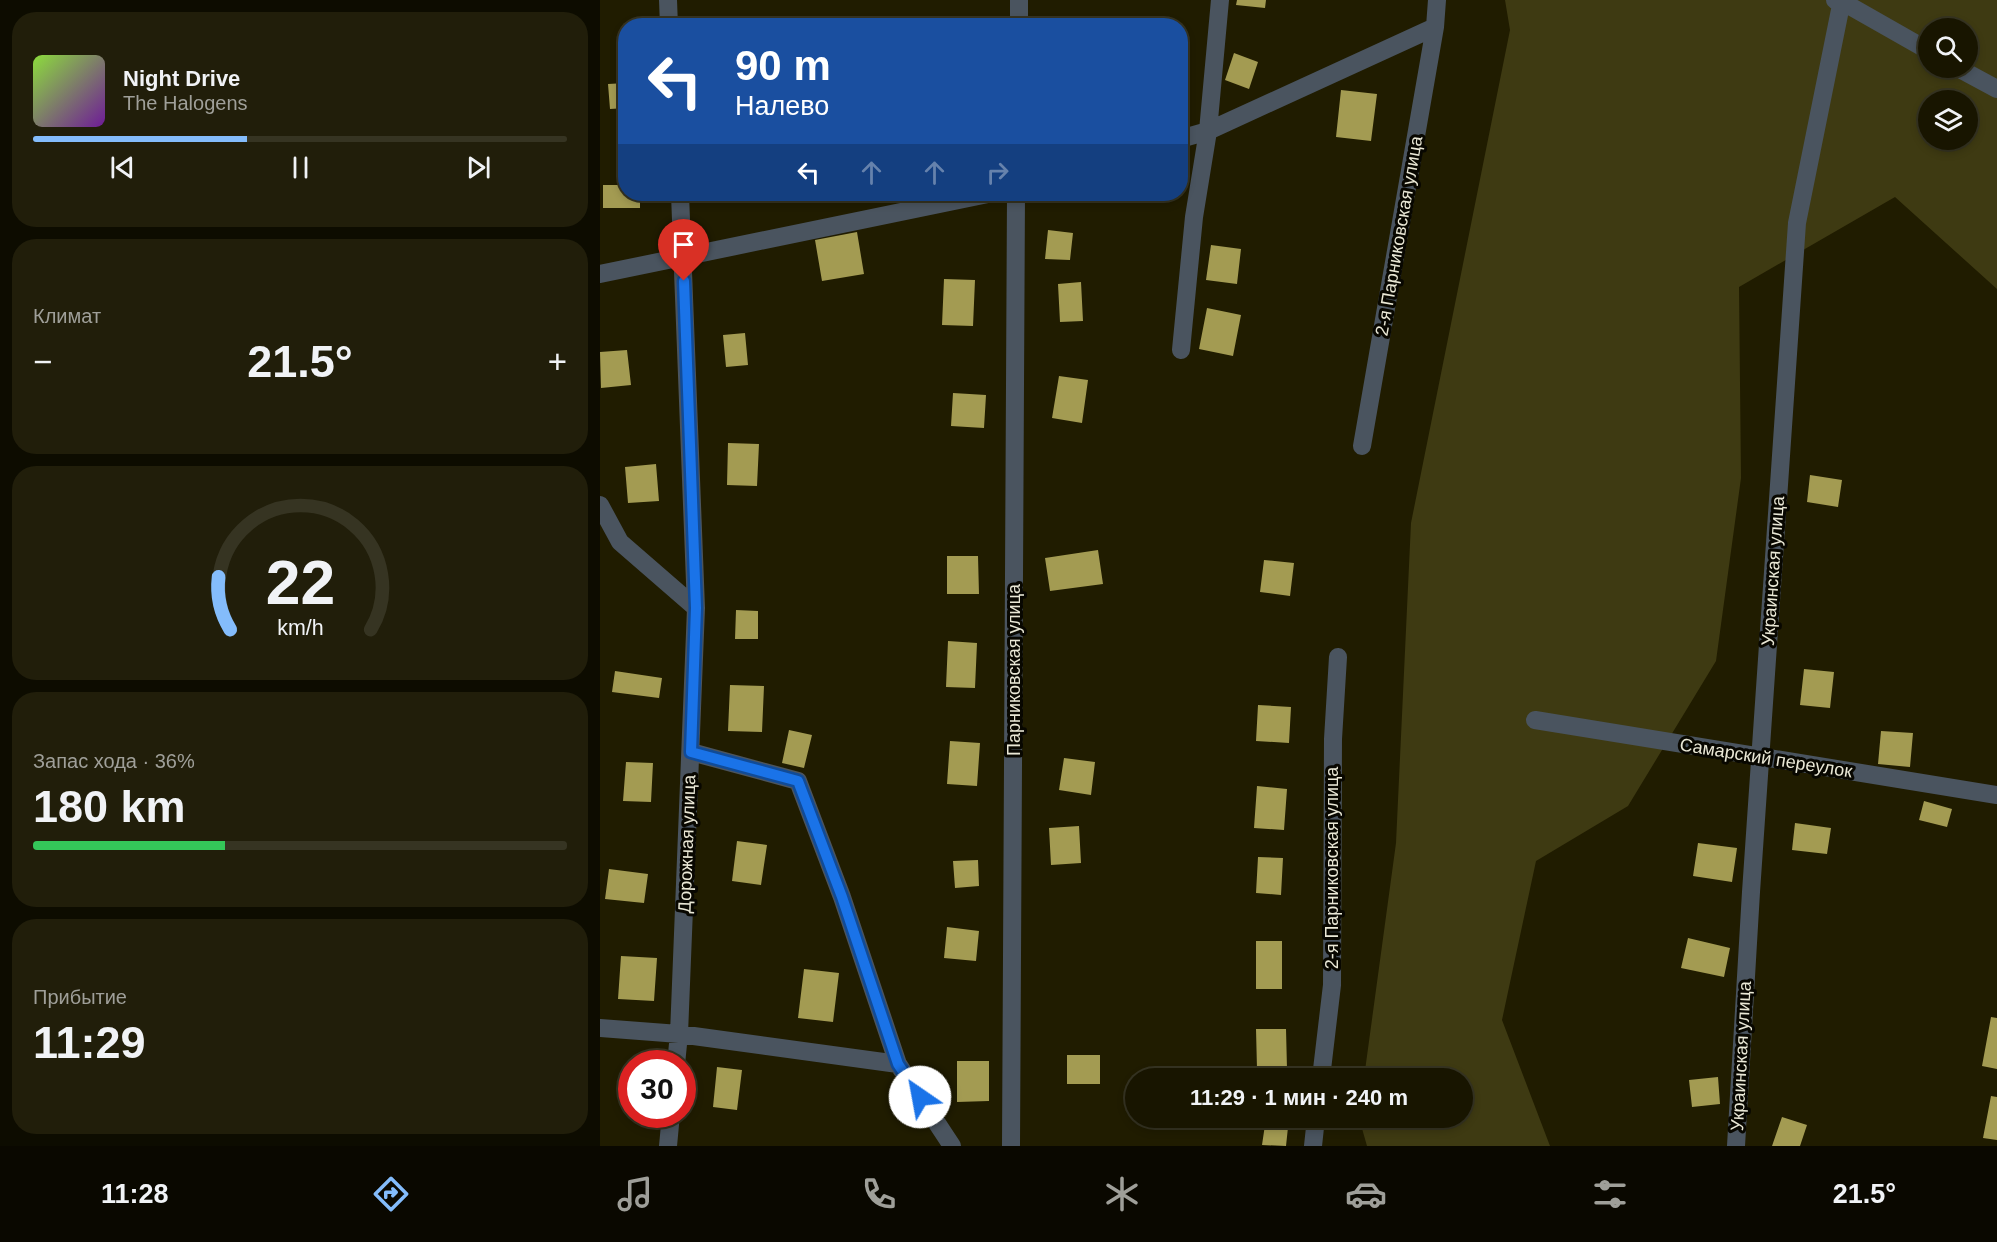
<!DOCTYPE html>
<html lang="ru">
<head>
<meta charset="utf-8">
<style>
  body { margin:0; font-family:Arial,sans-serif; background:#211e0a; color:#f1f3f6; height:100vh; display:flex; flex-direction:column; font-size:22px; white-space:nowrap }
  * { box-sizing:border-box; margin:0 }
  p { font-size:20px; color:#9f9f99 }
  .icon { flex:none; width:33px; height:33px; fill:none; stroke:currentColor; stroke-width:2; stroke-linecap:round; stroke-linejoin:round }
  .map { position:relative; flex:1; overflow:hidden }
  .details { display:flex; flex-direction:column; gap:12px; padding:12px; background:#0d0c00; width:600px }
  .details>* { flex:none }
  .banner { position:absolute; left:18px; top:18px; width:570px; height:183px; border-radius:24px; box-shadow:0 3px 9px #0003,0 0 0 2px #363422; background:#1a4fa0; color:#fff; overflow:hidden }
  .tools { position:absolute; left:1318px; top:18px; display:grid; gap:12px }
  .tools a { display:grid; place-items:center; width:60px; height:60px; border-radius:50%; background:#181500; box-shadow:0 3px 9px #0003,0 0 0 2px #363422; font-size:30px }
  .speed { position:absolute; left:18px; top:1050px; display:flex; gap:12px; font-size:30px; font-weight:700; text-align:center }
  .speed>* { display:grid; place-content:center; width:78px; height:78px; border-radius:50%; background:#181500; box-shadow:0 3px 9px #0003,0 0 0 2px #363422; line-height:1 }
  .speed .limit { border:9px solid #d22; background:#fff; color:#111 }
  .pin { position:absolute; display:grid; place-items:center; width:51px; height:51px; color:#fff; margin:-62px -26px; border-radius:50% 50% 50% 0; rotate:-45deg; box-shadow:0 0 6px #0007 }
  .pin .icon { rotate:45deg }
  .me { position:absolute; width:66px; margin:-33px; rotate:327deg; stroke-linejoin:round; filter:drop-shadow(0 0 4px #0008) }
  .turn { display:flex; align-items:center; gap:21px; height:126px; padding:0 18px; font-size:27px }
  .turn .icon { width:78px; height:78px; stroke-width:2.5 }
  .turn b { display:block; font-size:42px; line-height:51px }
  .lanes { display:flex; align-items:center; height:57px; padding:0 18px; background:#0003; justify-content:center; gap:30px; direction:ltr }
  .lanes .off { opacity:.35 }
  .big { font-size:45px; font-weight:700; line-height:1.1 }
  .details .tile { flex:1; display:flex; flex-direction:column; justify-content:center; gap:9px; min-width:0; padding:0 21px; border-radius:24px; background:#211e0a }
  .details .dial { align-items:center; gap:0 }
  .dial svg { height:156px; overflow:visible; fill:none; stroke:#363422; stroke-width:7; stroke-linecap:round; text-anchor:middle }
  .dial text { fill:#f1f3f6; stroke:none }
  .song { display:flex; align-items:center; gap:18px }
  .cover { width:72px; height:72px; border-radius:9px; background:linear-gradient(135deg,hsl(90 70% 55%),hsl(280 70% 35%)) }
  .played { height:6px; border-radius:3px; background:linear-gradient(90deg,#84bcfb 40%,#363422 40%) }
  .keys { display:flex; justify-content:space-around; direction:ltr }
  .heat { display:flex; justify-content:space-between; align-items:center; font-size:33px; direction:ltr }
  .charge { height:9px; border-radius:4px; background:linear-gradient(90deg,#34c759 36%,#363422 0) }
  .trip { position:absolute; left:525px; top:1068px; width:348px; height:60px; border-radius:30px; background:#181500; box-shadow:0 3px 9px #0003,0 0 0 2px #363422; font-weight:700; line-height:60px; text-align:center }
  .menu { display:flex; height:96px; justify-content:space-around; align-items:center; background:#0a0800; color:#9f9f99 }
  .menu .icon { width:42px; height:42px }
  .menu .active { color:#84bcfb }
  .menu b { font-size:27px; color:#f1f3f6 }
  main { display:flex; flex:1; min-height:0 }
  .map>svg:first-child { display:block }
  .green { fill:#3e3a12; fill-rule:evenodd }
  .building { fill:#a39b52 }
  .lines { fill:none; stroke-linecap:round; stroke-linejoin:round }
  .minor { stroke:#4a545f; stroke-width:18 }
  .route-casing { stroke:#114b97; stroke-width:15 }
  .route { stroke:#1a73e8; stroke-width:10 }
  .labels { text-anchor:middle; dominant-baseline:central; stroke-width:6; stroke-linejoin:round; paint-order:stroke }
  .street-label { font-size:18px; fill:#eae8d6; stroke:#080700 }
</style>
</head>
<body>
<main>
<section class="details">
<div class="tile">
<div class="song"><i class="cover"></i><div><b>Night Drive</b><p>The Halogens</p></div></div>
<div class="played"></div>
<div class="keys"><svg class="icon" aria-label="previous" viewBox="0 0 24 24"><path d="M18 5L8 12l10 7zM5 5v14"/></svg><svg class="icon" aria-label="pause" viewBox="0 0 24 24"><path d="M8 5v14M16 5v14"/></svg><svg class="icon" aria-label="next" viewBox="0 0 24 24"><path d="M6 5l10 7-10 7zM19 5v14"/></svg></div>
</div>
<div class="tile"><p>Климат</p>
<div class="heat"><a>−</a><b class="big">21.5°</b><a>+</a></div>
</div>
<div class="tile dial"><svg viewBox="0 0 100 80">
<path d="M14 69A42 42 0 1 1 86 69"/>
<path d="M14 69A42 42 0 0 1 8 42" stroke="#84bcfb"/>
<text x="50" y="56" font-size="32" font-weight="700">22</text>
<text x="50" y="72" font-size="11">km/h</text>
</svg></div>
<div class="tile"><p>Запас хода · 36%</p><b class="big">180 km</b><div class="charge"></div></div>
<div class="tile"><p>Прибытие</p><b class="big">11:29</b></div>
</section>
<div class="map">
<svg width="1397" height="1146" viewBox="0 0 1397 1146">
  <rect width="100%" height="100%" fill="#201c00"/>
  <path class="green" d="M 905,0 L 1397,0 L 1397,289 L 1295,197 L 1139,287 L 1141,478 L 1116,661 L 1028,806 L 936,861 L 902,1020 L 950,1146 L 767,1146 L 759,1118 L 862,1118 L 862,1078 L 764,1078 L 796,843 L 811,523 L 910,30 ZM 1329,28 L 1368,28 L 1368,68 L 1329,68 ZM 1329,100 L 1368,100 L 1368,140 L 1329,140 Z"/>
  <path class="building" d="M 637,0 L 666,0 L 665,8 L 636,5 Z
    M 634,53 L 658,62 L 649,89 L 625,80 Z
    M 26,83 L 26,108 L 10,109 L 8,84 Z
    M 741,90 L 777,94 L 771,141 L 736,137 Z
    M 3,185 L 26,185 L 26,194 L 40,194 L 40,208 L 3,208 Z
    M 448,230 L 473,233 L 470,260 L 445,259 Z
    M 257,232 L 264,274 L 222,281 L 215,240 Z
    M 611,245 L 641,249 L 637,284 L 606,280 Z
    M 344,279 L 375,280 L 373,326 L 342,325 Z
    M 481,282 L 483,321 L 460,322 L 458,284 Z
    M 607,308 L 641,315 L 633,356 L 599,349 Z
    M 145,333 L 148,365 L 126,367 L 123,335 Z
    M 27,350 L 31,385 L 1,388 L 0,352 Z
    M 459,376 L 488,380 L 482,423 L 452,418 Z
    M 353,393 L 386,395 L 384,428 L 351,426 Z
    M 128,443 L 159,444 L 157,486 L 127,485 Z
    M 56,464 L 59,501 L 28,503 L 25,467 Z
    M 1210,475 L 1242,480 L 1238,507 L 1207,502 Z
    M 498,550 L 503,584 L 450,591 L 445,558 Z
    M 347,556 L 378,556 L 379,594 L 347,594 Z
    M 664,560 L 694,563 L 690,596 L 660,592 Z
    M 136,610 L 158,611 L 158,639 L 135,639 Z
    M 348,641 L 377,643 L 375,688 L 346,687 Z
    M 1204,669 L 1234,672 L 1230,708 L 1200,705 Z
    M 15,671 L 62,678 L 59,698 L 12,692 Z
    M 130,685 L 164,686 L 162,732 L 128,731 Z
    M 658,705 L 691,707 L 689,743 L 656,741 Z
    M 189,730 L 212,735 L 204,768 L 182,763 Z
    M 1281,731 L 1313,733 L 1310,767 L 1278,764 Z
    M 350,741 L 380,743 L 377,786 L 347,784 Z
    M 464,758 L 495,762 L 491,795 L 459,790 Z
    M 26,762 L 53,763 L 51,802 L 23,801 Z
    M 657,786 L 687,789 L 684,830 L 654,828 Z
    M 1324,801 L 1352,809 L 1347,827 L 1319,820 Z
    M 1195,823 L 1231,828 L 1227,854 L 1192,850 Z
    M 479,826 L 481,863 L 451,865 L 449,828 Z
    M 137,841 L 167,845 L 161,885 L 132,881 Z
    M 1098,843 L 1137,848 L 1132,882 L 1093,876 Z
    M 658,857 L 683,858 L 681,895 L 656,893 Z
    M 378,860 L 379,886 L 355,888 L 353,861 Z
    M 9,869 L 48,874 L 44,903 L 5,899 Z
    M 347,927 L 379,931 L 376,961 L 344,958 Z
    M 1088,938 L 1130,948 L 1124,977 L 1081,968 Z
    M 656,941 L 682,941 L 682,989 L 656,989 Z
    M 21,956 L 57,958 L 54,1001 L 18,999 Z
    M 204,969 L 239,973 L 233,1022 L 198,1018 Z
    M 1391,1017 L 1397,1018 L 1397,1069 L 1382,1066 Z
    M 656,1029 L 686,1029 L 687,1069 L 657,1069 Z
    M 467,1055 L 500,1055 L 500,1084 L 467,1084 Z
    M 357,1061 L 389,1061 L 389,1101 L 357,1102 Z
    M 117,1067 L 142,1070 L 137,1110 L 113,1107 Z
    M 1118,1077 L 1120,1104 L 1092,1107 L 1089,1080 Z
    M 1391,1096 L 1397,1097 L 1397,1140 L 1383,1138 Z
    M 1182,1117 L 1207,1125 L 1200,1146 L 1172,1146 Z
    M 666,1118 L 689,1118 L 686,1146 L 662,1145 Z"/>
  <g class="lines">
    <path class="minor" d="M 68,0 L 69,26
      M 1235,0 L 1241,1 L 1329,51
      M 419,26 L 419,0
      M 1358,68 L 1397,89
      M 580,139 L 608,131 L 835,27
      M 0,274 L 388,194
      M 581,350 L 594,217 L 608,131 L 620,0
      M 762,446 L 835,27 L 837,0
      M 0,505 L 20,542 L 96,608
      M 935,720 L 1397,795
      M 0,1028 L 79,1034 L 298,1064 L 242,897 L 198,781 L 91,752
      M 76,1064 L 79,1034 L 96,608 L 80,194
      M 298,1064 L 352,1146
      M 721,1078 L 732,985 L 733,739 L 738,657
      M 68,1146 L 71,1114
      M 411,1146 L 416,194
      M 713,1146 L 716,1118
      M 1136,1146 L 1151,892 L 1197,223 L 1242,0"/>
  </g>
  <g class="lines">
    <defs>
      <path id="route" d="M 84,281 L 96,608 L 91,752 L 198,781 L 242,897 L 298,1064 L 320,1097"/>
    </defs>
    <use href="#route" class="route-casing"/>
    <use href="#route" class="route"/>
  </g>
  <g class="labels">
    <g class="street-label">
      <text transform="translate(799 236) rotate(-80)">2-я Парниковская улица</text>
      <text transform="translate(1173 571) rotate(-86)">Украинская улица</text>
      <text transform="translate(414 670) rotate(-90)">Парниковская улица</text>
      <text transform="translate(1166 758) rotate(9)">Самарский переулок</text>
      <text transform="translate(87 844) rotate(-88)">Дорожная улица</text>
      <text transform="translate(732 868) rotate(-90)">2-я Парниковская улица</text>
      <text transform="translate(1141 1056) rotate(-87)">Украинская улица</text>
    </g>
  </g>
</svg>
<div class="tools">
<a><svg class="icon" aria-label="search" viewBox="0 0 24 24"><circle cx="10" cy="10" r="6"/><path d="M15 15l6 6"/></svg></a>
<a><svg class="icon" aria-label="layers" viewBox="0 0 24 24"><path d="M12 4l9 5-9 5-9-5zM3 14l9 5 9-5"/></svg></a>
</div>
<div class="speed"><div class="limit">30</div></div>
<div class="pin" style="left:84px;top:281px;background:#d93025"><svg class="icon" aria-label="arrive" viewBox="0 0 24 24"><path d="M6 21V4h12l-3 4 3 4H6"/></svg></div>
<svg class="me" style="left:320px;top:1097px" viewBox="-20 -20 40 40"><circle r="19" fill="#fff"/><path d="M0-13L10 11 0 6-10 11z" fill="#1a73e8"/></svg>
<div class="trip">11:29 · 1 мин · 240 m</div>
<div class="banner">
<div class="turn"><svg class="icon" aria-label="left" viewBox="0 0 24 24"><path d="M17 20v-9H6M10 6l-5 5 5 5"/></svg><div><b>90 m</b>Налево</div></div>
<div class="lanes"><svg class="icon" aria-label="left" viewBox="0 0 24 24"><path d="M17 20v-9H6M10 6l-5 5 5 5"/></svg><svg class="icon off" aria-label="ahead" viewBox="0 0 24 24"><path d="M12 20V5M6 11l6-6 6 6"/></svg><svg class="icon off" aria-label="ahead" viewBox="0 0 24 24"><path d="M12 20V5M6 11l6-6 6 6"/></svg><svg class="icon off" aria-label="right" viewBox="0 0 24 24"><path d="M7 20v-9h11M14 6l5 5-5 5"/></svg></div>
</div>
</div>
</main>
<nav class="menu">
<b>11:28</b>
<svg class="icon active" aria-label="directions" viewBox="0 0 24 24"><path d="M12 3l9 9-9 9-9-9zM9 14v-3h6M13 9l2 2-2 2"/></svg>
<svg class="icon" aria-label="music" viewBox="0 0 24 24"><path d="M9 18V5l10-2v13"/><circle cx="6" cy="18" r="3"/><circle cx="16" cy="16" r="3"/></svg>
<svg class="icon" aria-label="phone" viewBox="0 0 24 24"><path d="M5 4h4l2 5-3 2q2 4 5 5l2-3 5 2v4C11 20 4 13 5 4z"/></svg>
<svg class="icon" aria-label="climate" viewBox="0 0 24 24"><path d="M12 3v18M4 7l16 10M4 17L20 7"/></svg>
<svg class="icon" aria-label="car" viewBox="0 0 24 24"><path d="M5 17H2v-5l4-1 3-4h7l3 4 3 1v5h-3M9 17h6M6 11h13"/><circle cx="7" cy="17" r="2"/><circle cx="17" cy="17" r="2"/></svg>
<svg class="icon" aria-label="filters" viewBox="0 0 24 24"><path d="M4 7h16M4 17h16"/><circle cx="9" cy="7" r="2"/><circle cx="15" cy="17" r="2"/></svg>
<b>21.5°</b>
</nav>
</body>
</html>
